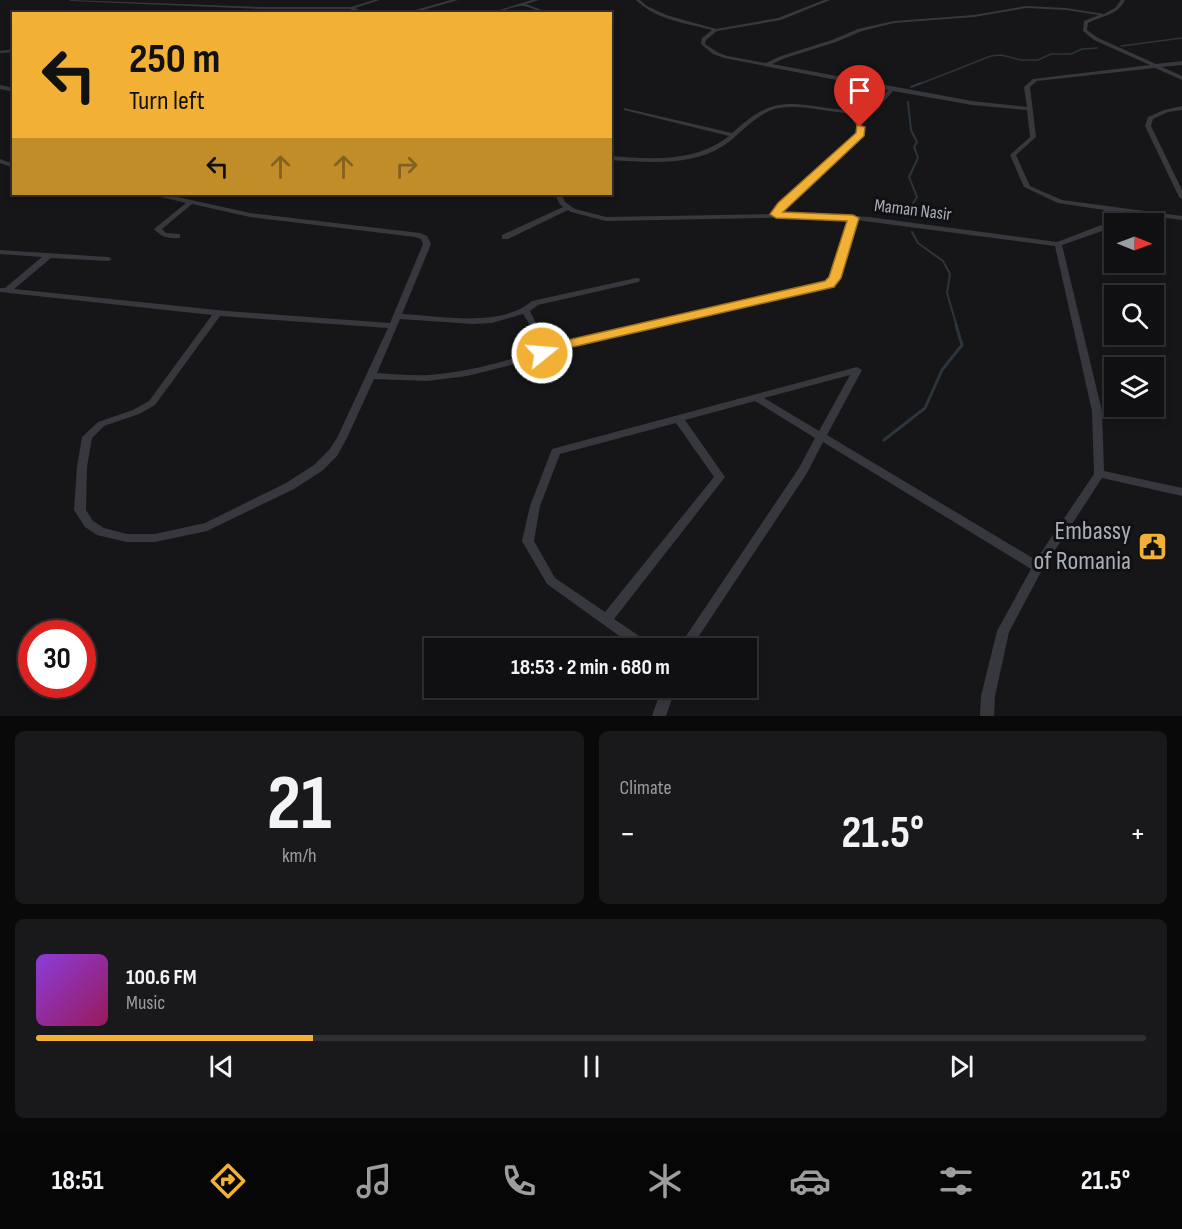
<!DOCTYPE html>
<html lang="en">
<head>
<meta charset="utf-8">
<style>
  body { margin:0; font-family:"Sofia Sans Condensed",sans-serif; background:#19191b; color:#f1f3f6; height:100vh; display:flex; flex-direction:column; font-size:22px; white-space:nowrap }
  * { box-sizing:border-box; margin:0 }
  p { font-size:20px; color:#9c9d9f }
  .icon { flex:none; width:33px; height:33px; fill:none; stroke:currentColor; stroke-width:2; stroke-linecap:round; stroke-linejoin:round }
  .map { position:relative; height:716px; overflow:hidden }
  .sheet { display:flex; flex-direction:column; gap:15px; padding:15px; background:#09090a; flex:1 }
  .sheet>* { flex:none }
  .hud { position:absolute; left:12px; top:12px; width:600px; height:183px; border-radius:0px; box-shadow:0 3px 9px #0003,0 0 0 2px #303032; background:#f2b134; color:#111; overflow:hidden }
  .needle { width:39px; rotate:91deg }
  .buttons { position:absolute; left:1104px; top:213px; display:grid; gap:12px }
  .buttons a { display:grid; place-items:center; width:60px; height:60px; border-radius:0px; background:#101012; box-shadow:0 3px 9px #0003,0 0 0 2px #303032; font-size:30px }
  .speed { position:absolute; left:18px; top:620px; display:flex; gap:12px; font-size:30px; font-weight:700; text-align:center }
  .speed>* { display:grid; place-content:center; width:78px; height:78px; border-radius:50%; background:#101012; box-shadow:0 3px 9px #0003,0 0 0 2px #303032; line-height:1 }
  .speed .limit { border:9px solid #d22; background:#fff; color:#111 }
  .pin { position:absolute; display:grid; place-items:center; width:51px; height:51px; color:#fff; margin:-62px -26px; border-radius:50% 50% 50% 0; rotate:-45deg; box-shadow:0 0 6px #0007 }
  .pin .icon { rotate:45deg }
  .me { position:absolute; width:66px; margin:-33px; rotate:73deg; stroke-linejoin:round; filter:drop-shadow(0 0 4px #0008) }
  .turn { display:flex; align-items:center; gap:21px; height:126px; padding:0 18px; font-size:27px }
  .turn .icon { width:78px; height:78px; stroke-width:2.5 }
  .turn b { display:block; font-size:42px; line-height:51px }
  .lanes { display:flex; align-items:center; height:57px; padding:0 18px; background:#0003; justify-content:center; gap:30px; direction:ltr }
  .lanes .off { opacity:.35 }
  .big { font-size:45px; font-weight:700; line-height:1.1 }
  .sheet .tile { flex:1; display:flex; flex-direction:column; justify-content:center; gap:9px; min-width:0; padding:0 21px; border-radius:9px; background:#19191b }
  .sheet .dial { align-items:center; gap:0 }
  .dial b { font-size:78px; line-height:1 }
  .song { display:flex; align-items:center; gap:18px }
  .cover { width:72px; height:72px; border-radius:9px; background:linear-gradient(135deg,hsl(270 70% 55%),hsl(330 70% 35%)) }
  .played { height:6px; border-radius:3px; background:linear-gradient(90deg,#f2b134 25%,#303032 25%) }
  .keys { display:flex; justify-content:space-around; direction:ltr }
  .heat { display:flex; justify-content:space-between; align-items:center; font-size:33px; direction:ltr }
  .sheet .tiles { flex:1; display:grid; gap:15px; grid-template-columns:1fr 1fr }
  .tile:last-child { grid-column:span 2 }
  .trip { position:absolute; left:424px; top:638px; width:333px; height:60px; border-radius:0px; background:#101012; box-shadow:0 3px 9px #0003,0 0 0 2px #303032; font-weight:700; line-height:60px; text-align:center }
  .tab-bar { display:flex; height:96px; justify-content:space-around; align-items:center; background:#060607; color:#9c9d9f }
  .tab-bar .icon { width:42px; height:42px }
  .tab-bar .on { color:#f2b134 }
  .tab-bar b { font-size:27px; color:#f1f3f6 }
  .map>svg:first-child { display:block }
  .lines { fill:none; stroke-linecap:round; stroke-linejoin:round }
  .stream-far2 { stroke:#2c353c; stroke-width:1.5 }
  .stream-far1 { stroke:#2c353c; stroke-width:2 }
  .stream { stroke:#2c353c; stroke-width:3 }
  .minor { fill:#37383d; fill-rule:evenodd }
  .route { fill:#f2b134; stroke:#9d7322; stroke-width:1.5 }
  .labels { text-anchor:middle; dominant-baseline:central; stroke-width:6; stroke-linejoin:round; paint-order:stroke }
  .far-street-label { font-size:18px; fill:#a8adb8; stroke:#111113 }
  .near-poi-label { font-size:26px; fill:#a8adb8; stroke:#111113; text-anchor:end }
</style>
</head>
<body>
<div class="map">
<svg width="1182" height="716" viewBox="0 0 1182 716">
  <rect width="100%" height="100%" fill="#161618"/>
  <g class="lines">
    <path class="stream-far2" d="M 1121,46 L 1182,38
      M 917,85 L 991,56 L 1001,55 L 1021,60 L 1038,60 L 1051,54 L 1071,54 L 1082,49 L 1097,48"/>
    <path class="stream-far1" d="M 911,87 L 921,83
      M 904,217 L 917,197 L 909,177 L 918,158 L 914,147 L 917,142 L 911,130 L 908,102
      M 912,232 L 918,243 L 943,261 L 950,274 L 947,293 L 957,327"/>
    <path class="stream" d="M 884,440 L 925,408 L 942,370 L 962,345 L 956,325"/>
    <path class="minor" d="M 69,0 L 261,7 L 351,7 L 374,0 L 380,0 L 355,8 L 367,14 L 360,14 L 350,9 L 261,9 L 71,1 Z
      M 451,0 L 458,0 L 410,14 L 401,14 Z
      M 532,0 L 539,0 L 526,4 L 552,14 C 541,14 534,8 524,6 C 514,5 498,14 486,14 Z
      M 636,0 L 640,0 L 647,6 L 666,15 L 716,29 L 778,18 L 824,0 L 830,0 L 781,20 L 717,31 L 706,40 L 705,44 L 717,52 L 727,56 L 766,63 L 781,56 L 832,40 L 858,29 L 894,21 L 974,15 L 1026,6 L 1066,8 L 1104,14 L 1115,8 L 1121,0 L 1125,0 C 1118,15 1102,16 1088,23 L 1087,30 L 1098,38 L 1156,64 L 1182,61 L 1182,65 L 1162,67 L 1182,76 L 1182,80 L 1155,68 L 1037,81 L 1030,87 L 1036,137 L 1016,155 L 1030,186 L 1062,200 L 1182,216 L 1182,220 L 1112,211 L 1112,224 L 1108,229 L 1062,245 L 1102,411 L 1104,471 L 1182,488 L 1182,496 L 1102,478 L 1042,570 L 1009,632 L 995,696 L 994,716 L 980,716 L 981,696 L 997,631 L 1031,569 L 823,442 L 807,473 L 691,648 L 678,648 L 799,468 L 815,438 L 755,401 L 685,420 L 725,477 L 614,619 L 651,644 L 652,648 L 636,648 L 547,584 L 522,541 L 530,506 L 552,449 L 857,367 L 862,370 L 827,435 L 1036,560 L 1094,474 L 1092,411 L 1055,246 L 856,220 L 839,278 L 828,288 L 565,347 L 519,363 L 467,376 L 427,381 L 374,379 L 347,438 L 337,456 L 322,471 L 294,489 L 207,531 L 155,542 L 127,542 L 97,535 L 85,527 L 74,510 L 77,467 L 82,437 L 98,422 L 133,410 L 149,401 L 212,315 L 0,292 L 0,288 L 5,288 L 42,257 L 0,254 L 0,250 L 108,257 L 112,259 L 108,261 L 51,258 L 14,289 L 227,311 L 390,323 L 423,244 L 421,239 L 415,237 L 250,217 L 192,204 L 162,229 L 166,233 L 180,234 L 180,238 C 169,239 161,237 154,229 L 186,203 L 157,196 L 114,196 L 111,194 L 164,194 L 250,213 L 420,233 L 427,236 L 431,244 L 402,314 C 440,316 501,328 532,301 L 636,278 L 639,278 L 640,280 L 639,282 L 538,305 L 530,311 C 541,333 544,341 570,341 L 822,284 L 831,277 L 849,220 L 809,217 L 606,221 L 571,212 L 568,210 L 508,239 L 502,239 L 502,235 L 563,207 L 559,203 L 555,194 L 561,194 L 565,202 L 575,209 L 606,217 L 773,214 L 780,204 L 858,134 L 857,127 L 848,113 C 826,112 802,104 779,108 C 757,112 741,134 723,146 C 690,167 647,162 610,160 L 610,156 C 651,159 695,163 729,136 L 624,110 L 624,108 L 732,133 C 746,121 760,108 779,105 C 808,99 850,120 875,103 C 881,100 884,95 888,90 L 724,58 L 713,54 L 701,44 L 702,38 L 712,30 C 686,23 656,20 636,0 ZM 1026,8 L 1066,10 L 1099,15 L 1084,21 L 1083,31 L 1094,40 L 1150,65 L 1033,79 L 1024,87 L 1027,107 L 972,101 L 772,64 L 785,58 L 836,42 L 862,31 L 894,23 L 974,17 ZM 893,91 L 972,105 L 1027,110 L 1030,137 L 1010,155 L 1024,187 L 1058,203 L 1104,210 L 1104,224 L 1057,242 L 869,217 L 809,213 L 780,213 L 785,206 L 863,135 L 863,127 L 854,113 C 874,112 881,105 893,91 ZM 523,314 L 539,339 L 552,345 C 512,360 471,372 429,375 C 411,376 394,374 377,373 L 400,319 L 473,324 L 492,323 ZM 220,316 L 388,328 L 337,438 L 329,450 L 314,465 L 286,483 L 205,523 L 155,534 L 127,534 L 104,528 L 93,521 L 86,510 L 87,467 L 92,438 L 104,426 L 139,414 L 155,405 ZM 850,375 L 819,431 L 764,398 ZM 676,423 L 714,477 L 605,612 L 555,578 L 534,541 L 540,506 L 560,454 Z
      M 14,49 L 14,52 L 0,53 L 0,51 Z
      M 0,85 L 14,88 L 14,92 L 0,89 Z
      M 1182,106 L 1182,110 L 1168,112 L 1153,119 L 1151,126 L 1182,190 L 1182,199 L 1179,197 L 1145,126 L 1148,117 L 1164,110 Z
      M 0,159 L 14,164 L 14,168 L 0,163 Z
      M 662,687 L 676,687 L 666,716 L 652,716 Z"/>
  </g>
  <path class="route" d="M 857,125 L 865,127 L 864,136 L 783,212 L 853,215 L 859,218 L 841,278 L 834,287 L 568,348 L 547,356 L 537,356 L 535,353 L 537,350 L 559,342 L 825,281 L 829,277 L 847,221 L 776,218 L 770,214 L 778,203 L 856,133 Z"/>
  <defs>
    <symbol id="civic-square" viewBox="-11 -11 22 22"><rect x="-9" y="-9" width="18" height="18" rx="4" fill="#f2b134" stroke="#111113"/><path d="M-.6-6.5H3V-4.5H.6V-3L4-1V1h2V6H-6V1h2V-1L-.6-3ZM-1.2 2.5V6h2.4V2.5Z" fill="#111"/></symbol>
  </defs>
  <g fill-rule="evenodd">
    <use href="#civic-square" x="1136" y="530" width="33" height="33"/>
  </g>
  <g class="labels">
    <g class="far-street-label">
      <text transform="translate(913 210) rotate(7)">Maman Nasir</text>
    </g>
    <g class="near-poi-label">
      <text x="1131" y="531">Embassy<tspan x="1131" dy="30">of Romania</tspan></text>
    </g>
  </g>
</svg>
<div class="buttons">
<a><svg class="needle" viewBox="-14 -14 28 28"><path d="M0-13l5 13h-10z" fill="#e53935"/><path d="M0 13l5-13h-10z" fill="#9c9d9f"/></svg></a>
<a><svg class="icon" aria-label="search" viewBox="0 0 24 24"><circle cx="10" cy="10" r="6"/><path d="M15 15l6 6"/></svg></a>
<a><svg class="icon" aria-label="layers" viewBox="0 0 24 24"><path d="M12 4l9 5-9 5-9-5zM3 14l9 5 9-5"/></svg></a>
</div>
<div class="speed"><div class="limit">30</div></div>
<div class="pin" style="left:860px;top:127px;background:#d93025"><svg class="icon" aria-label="arrive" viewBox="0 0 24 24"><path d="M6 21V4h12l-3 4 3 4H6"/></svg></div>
<svg class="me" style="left:542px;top:353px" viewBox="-20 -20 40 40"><circle r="17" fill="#f2b134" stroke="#fff" stroke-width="3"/><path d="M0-11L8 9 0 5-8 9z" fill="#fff"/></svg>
<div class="trip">18:53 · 2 min · 680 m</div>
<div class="hud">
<div class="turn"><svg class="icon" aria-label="left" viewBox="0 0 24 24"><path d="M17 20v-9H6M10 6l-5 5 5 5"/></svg><div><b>250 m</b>Turn left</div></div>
<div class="lanes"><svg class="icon" aria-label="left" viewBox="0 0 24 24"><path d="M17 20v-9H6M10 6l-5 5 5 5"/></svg><svg class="icon off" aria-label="ahead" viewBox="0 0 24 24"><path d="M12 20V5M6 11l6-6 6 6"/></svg><svg class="icon off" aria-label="ahead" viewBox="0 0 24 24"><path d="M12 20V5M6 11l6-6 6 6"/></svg><svg class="icon off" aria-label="right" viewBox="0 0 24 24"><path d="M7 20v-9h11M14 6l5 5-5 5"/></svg></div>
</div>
</div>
<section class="sheet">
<div class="tiles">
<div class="tile dial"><b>21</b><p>km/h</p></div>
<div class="tile"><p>Climate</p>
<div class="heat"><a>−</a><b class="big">21.5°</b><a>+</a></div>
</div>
<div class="tile">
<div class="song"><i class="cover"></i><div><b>100.6 FM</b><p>Music</p></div></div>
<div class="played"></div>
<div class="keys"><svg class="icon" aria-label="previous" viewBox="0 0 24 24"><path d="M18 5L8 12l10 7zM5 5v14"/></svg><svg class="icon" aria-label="pause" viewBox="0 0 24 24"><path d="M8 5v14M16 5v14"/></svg><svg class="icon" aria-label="next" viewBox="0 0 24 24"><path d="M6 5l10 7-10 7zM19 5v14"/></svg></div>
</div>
</div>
</section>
<nav class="tab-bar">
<b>18:51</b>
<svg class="icon on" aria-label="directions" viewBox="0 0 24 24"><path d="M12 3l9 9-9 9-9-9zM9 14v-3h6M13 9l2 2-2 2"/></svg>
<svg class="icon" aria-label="music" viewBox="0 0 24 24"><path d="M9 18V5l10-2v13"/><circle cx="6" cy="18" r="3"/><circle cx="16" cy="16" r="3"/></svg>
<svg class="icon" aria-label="phone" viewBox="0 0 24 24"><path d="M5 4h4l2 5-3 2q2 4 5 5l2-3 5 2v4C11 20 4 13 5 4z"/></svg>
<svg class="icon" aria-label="climate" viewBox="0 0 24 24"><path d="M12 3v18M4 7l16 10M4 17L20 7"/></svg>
<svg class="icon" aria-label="car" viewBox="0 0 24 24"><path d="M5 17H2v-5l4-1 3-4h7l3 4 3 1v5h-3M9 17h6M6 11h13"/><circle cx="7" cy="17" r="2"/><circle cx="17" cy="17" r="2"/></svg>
<svg class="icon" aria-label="filters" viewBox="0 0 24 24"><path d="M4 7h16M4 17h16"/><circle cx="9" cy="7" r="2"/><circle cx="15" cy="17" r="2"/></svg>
<b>21.5°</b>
</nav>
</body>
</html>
